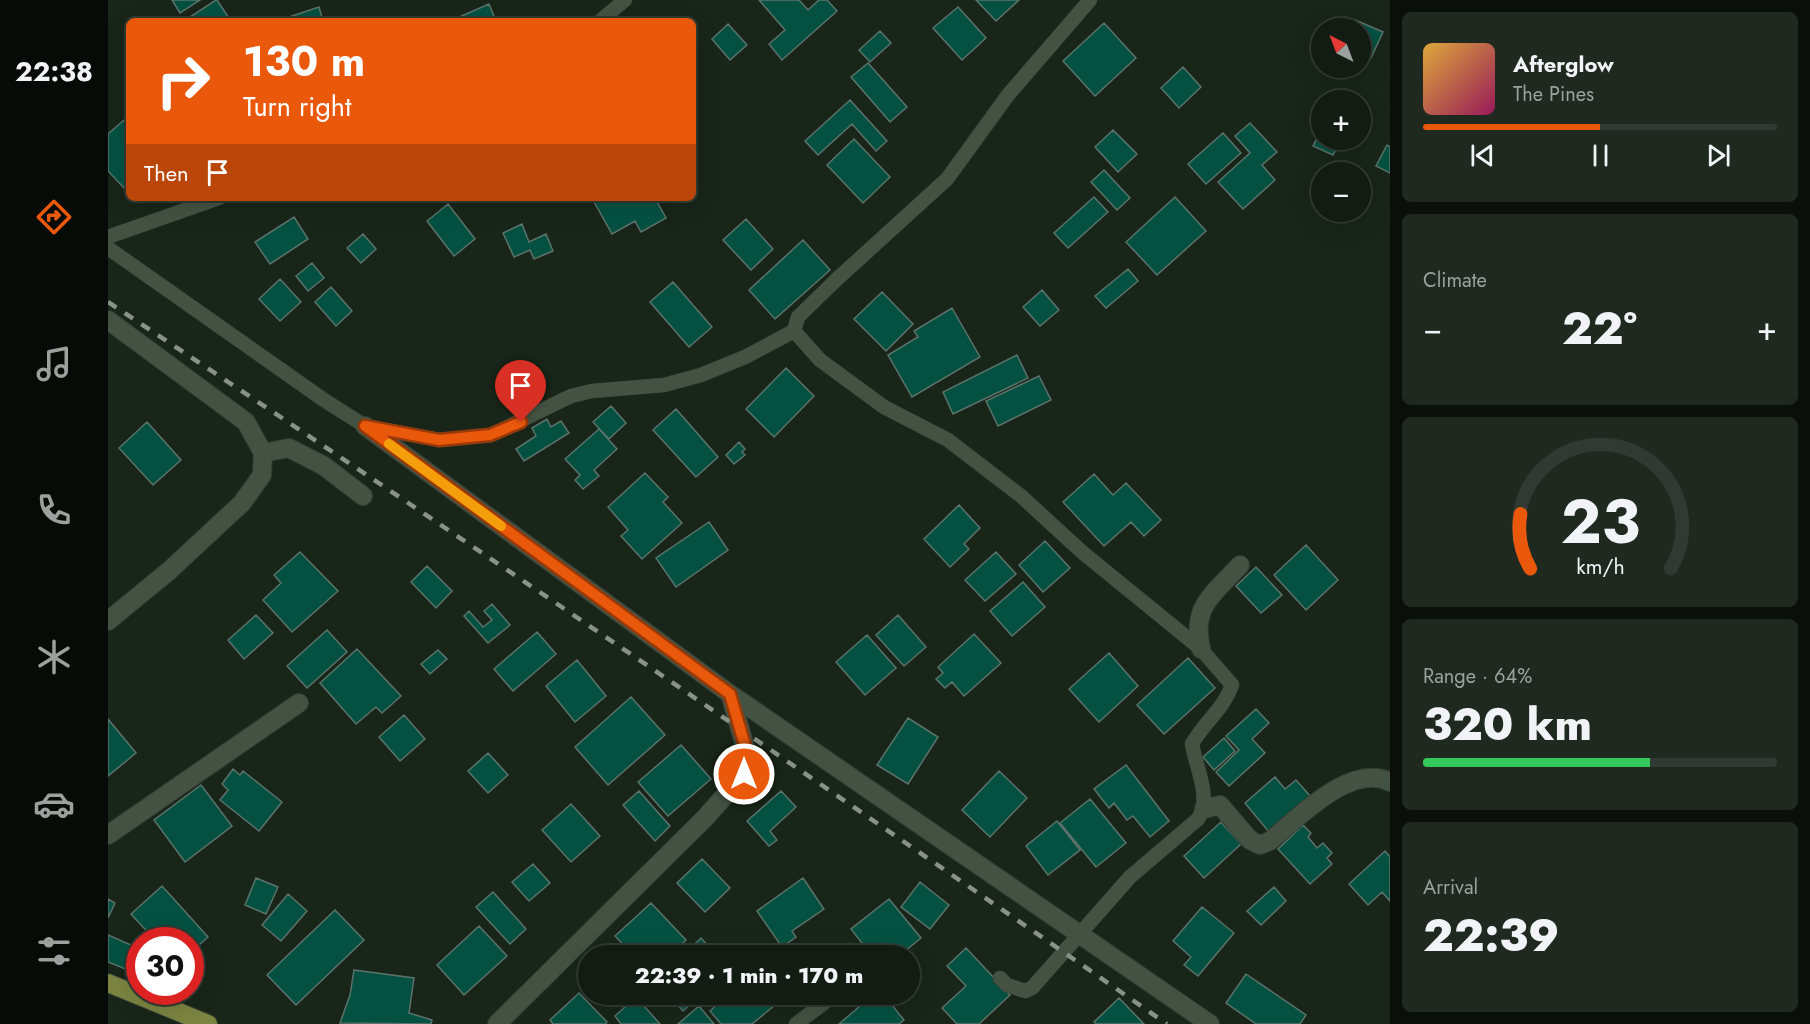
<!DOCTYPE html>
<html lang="en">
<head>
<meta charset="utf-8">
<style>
  body { margin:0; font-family:Jost,sans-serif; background:#1f2920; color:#f1f3f6; height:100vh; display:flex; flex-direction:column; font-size:22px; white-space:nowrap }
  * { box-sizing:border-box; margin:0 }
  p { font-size:20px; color:#9ca19f }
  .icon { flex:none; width:33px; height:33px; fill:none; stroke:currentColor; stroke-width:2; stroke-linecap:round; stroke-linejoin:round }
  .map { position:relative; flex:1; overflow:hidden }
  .details { display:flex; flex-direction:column; gap:12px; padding:12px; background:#0a0f0a; width:420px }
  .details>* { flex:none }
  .guide { position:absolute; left:18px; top:18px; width:570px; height:183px; border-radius:9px; box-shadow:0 6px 24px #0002,0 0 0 2px #313a32; background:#ea580c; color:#fff; overflow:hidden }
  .needle { width:39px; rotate:318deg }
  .fabs { position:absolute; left:1203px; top:18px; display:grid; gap:12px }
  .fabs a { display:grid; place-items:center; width:60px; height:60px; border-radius:50%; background:#121c12; box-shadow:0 6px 24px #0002,0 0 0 2px #313a32; font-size:30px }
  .speed { position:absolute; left:18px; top:927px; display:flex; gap:12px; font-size:30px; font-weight:700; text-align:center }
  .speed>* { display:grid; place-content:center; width:78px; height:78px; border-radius:50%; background:#121c12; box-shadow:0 6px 24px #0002,0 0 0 2px #313a32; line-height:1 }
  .speed .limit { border:9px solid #d22; background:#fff; color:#111 }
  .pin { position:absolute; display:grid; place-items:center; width:51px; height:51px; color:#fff; margin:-62px -26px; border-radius:50% 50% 50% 0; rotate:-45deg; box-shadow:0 0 6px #0007 }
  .pin .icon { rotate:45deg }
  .me { position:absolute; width:66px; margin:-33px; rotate:0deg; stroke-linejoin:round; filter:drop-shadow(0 0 4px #0008) }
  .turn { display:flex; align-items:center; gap:21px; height:126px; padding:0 18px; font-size:27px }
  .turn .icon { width:78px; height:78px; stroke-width:2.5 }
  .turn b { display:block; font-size:42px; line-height:51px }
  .then { display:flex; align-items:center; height:57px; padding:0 18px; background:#0003; gap:12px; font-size:22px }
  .big { font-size:45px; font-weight:800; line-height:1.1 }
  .details .tile { flex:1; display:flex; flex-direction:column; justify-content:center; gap:9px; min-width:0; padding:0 21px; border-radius:9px; background:#1f2920 }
  .details .dial { align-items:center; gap:0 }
  .dial svg { height:156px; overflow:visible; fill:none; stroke:#313a32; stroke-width:7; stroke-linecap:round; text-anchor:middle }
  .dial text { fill:#f1f3f6; stroke:none }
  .song { display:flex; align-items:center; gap:18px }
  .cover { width:72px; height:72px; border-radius:9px; background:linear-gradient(135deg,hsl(40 70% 55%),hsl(330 70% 35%)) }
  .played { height:6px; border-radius:3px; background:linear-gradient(90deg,#ea580c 50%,#313a32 50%) }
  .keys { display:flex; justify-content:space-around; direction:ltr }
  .heat { display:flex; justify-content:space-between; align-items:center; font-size:33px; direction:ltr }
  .charge { height:9px; border-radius:4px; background:linear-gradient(90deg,#34c759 64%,#313a32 0) }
  .trip { position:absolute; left:470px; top:945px; width:342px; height:60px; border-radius:30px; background:#121c12; box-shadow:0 6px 24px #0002,0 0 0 2px #313a32; font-weight:800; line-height:60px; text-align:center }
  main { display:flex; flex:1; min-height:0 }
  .dock { display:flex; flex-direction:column; width:108px; justify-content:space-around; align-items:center; background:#070b07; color:#9ca19f }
  .dock .icon { width:42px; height:42px }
  .dock .current { color:#ea580c }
  .dock b { font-size:27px; color:#f1f3f6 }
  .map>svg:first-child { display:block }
  .building { fill:#045142; stroke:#5b736b; stroke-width:1.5 }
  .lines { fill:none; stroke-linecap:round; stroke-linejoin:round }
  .lane-casing { stroke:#343e34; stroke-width:15 }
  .street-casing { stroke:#343e34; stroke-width:20 }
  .primary-casing { stroke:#343e34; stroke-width:20 }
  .lane { stroke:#445243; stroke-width:14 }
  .street { stroke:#445243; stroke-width:18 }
  .primary { stroke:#7b8541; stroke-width:18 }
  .rail { stroke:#889288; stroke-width:4.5; stroke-dasharray:10 10; stroke-linecap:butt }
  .route-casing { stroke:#983908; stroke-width:15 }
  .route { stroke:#ea580c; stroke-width:10 }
  .slow { stroke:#f59e0b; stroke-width:10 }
</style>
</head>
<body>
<main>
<nav class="dock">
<b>22:38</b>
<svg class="icon current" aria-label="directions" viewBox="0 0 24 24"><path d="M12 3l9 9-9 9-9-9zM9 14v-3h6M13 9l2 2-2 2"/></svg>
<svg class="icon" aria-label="music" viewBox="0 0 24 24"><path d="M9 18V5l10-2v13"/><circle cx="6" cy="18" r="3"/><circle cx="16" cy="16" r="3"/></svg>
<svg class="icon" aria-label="phone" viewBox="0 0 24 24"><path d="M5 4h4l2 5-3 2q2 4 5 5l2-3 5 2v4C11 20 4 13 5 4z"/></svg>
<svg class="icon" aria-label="climate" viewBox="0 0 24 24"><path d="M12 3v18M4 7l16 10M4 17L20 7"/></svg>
<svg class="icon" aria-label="car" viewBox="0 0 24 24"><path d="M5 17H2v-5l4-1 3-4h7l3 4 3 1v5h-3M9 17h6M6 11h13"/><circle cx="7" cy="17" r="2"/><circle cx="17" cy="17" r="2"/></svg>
<svg class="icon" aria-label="filters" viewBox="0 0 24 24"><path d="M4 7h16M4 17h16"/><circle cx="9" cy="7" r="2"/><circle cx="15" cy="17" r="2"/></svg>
</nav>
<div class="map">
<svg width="1282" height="1024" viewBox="0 0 1282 1024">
  <rect width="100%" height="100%" fill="#182518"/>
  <path class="building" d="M 64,0 L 92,0 L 72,13 Z
    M 109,0 L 123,21 L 76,21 L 108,0 Z
    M 651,0 L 691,0 L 700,10 L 711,0 L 719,0 L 729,11 L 674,60 L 661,44 L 677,30 Z
    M 868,0 L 911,0 L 888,21 Z
    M 381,4 L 388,21 L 342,21 Z
    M 211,7 L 215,21 L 169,21 Z
    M 850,7 L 878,38 L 854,60 L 825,28 Z
    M 1247,20 L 1275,32 L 1263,58 L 1252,54 L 1252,28 L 1244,28 Z
    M 996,23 L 1028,58 L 987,96 L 955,61 Z
    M 620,24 L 639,45 L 622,60 L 604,39 Z
    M 772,31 L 783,43 L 762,62 L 751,50 Z
    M 760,63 L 799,107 L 782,122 L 743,77 Z
    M 1075,67 L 1093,87 L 1071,108 L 1053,88 Z
    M 742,100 L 779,141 L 768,151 L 744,124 L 710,155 L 697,141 Z
    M 16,120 L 21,126 L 21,183 L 16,188 L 0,171 L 0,134 Z
    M 1142,123 L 1169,152 L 1154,165 L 1167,180 L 1135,209 L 1110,182 L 1142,153 L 1127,136 Z
    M 1214,129 L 1214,140 L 1233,140 L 1225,155 L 1205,146 Z
    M 1005,130 L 1029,154 L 1010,172 L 987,147 Z
    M 1115,133 L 1133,153 L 1098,184 L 1080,164 Z
    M 746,139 L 782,177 L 755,203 L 719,165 Z
    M 1279,145 L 1282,147 L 1282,173 L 1268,166 Z
    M 996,170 L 1022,198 L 1009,210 L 983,182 Z
    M 986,197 L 1000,212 L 960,248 L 946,233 Z
    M 1067,197 L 1098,231 L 1049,275 L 1018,242 Z
    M 488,198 L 547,198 L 558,218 L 533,232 L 527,221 L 504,234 L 485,200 Z
    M 340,204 L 367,239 L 346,256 L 319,221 Z
    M 186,217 L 200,239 L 162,264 L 147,242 Z
    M 638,219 L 665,249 L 643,270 L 615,240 Z
    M 414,224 L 421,242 L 438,234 L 445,251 L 426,259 L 422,250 L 406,257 L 395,233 Z
    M 255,234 L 268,249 L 253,263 L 239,248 Z
    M 695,240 L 722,270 L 667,319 L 641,290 Z
    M 204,263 L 216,278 L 200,291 L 188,276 Z
    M 1020,269 L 1030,281 L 998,308 L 987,296 Z
    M 172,279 L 193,302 L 172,321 L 151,299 Z
    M 565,282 L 604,327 L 581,347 L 542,302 Z
    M 223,287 L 244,311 L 228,326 L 207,302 Z
    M 934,290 L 951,310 L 932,326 L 915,307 Z
    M 774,292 L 805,324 L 778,351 L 746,319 Z
    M 844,308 L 872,357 L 804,397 L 780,355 L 810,337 L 806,331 Z
    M 909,355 L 920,378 L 845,414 L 835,392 Z
    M 678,368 L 706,396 L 666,437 L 638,409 Z
    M 931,376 L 943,400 L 890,426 L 878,401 Z
    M 503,406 L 518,423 L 501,439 L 485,422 Z
    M 568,409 L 610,457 L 588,477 L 545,430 Z
    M 439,419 L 443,427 L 453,421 L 461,433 L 416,461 L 408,449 L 428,436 L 424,428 Z
    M 39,422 L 73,460 L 45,485 L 11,448 Z
    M 491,429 L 509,449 L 486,470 L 491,476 L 475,489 L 467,480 L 472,475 L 457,459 Z
    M 631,442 L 637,449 L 634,452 L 637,455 L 626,464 L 618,455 Z
    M 537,473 L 560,497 L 555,502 L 574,523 L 534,559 L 513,536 L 520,530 L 500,507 Z
    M 986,474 L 1005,495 L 1018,483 L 1053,520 L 1036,536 L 1023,522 L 996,546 L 955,502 Z
    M 851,505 L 872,528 L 856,544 L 861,549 L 842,567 L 816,539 Z
    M 601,522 L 620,550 L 568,587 L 548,558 Z
    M 937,541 L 962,568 L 935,592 L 911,565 Z
    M 1198,545 L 1230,580 L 1198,610 L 1166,575 Z
    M 192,552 L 230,591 L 184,632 L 155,600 L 173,583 L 166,575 Z
    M 888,552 L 908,574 L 877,601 L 857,580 Z
    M 319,566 L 344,591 L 328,608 L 303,582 Z
    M 1148,567 L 1174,595 L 1153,613 L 1128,586 Z
    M 915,582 L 937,607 L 904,636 L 882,611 Z
    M 384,604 L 402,625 L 380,643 L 356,616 L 361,611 L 375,627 L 384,620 L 376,611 Z
    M 148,615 L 165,633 L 136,659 L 120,640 Z
    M 790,615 L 818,647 L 796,666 L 768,635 Z
    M 219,630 L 239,652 L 199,688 L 179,666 Z
    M 429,632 L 448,654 L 405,691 L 386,669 Z
    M 866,634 L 893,663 L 856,696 L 844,682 L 837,688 L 828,679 L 835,673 L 830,667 Z
    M 759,635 L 788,668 L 757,695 L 728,662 Z
    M 249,649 L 293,696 L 274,713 L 268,707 L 248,724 L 212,683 Z
    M 330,650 L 339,659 L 322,674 L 313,664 Z
    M 1001,653 L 1030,686 L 991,722 L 961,689 Z
    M 1080,658 L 1107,688 L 1056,734 L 1029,705 Z
    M 469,660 L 498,696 L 467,722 L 438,686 Z
    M 523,697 L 557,735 L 500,785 L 467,747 Z
    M 1148,709 L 1161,723 L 1144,739 L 1157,753 L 1121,786 L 1108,772 L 1131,750 L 1118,736 Z
    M 296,715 L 317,739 L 292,761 L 271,737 Z
    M 800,718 L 830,737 L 800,784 L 769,765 Z
    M 0,719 L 28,753 L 0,776 Z
    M 1116,738 L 1127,751 L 1106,770 L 1095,757 Z
    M 573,745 L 603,779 L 560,816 L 530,782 Z
    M 380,753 L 400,775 L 380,793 L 360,771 Z
    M 1018,765 L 1061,821 L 1042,837 L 1025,816 L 1019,820 L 1006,803 L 1001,808 L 986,789 Z
    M 125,769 L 132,775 L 135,771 L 174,802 L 151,831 L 112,800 L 120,790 L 114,784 Z
    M 891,771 L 919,798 L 882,837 L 854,810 Z
    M 1167,777 L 1177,789 L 1188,780 L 1203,797 L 1161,832 L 1137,803 Z
    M 93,785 L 124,826 L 77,862 L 46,820 Z
    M 531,791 L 562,826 L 547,841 L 515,805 Z
    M 673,791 L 688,807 L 662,831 L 669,840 L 661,846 L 639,821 Z
    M 982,799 L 1018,843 L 988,867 L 952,823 Z
    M 463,804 L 492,836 L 463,862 L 434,830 Z
    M 949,821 L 972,850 L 940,875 L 918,846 Z
    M 1113,822 L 1133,844 L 1096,878 L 1076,856 Z
    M 1195,825 L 1203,833 L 1200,837 L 1209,848 L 1215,843 L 1224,853 L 1219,858 L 1224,864 L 1202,884 L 1170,849 Z
    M 1277,851 L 1282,857 L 1282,901 L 1274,892 L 1260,905 L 1241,884 Z
    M 594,859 L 622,888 L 597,912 L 569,883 Z
    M 425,864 L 442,883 L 421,901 L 404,882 Z
    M 148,878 L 170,887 L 158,914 L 137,905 Z
    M 695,878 L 716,909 L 684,931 L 688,937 L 674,947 L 649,911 Z
    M 812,882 L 841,905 L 822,929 L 793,907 Z
    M 54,886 L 100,937 L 82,953 L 82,940 L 47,940 L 23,914 Z
    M 1166,887 L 1178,901 L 1153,925 L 1139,911 Z
    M 385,892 L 418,929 L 402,944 L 368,907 Z
    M 180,894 L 199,911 L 173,941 L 154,925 Z
    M 0,899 L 7,903 L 0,918 Z
    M 781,899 L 813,938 L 791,956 L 764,956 L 743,929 Z
    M 543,903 L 578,940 L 561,956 L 526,956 L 507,936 Z
    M 1094,907 L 1126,933 L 1090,976 L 1076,965 L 1083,957 L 1065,941 Z
    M 227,910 L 256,940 L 188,1005 L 159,975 Z
    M 371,926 L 399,956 L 356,995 L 329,965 Z
    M 0,935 L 32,949 L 32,975 L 0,962 Z
    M 593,938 L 609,956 L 574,956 Z
    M 858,948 L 902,995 L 871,1024 L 849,1024 L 834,1008 L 858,986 L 839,966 Z
    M 246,970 L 306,978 L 301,1013 L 324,1020 L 323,1024 L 232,1023 L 242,995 Z
    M 1138,974 L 1198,1015 L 1192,1024 L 1148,1024 L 1118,1003 Z
    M 471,993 L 499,1022 L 498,1024 L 445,1024 L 442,1020 Z
    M 560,994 L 593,994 L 575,1011 Z
    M 621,994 L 656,994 L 666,1006 L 644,1024 L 613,1024 L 602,1011 Z
    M 766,994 L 775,994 L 796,1020 L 791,1024 L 731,1024 Z
    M 528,997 L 552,1024 L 513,1024 L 507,1016 Z
    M 1011,998 L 1036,1024 L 988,1024 L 986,1022 Z
    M 591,1006 L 606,1024 L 570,1024 Z"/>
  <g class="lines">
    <defs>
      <path id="lane" d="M 492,21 L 517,0
        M 0,237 L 111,198
        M 0,248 L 216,400 L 257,426 L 331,440 L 383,435 L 463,396 L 484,391 L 556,385 L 593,375 L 637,357 L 686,331
        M 741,956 L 742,950
        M 892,978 L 899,985 L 917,991 L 924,988 L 1022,877 L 1090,819 C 1104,798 1088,768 1084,744 C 1096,722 1116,709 1124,685 L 1093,649 L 974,552 L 913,496 L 840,440 L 776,407 L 712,360 L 686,331 L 690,317 L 728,280 L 839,179 L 900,95 L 982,0
        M 688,1024 L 728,994"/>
      <path id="street" d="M 0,320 L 138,422 L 155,453 L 154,475 L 134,503 L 62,570 L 0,621
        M 257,426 L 622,694 L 1102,1024
        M 155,453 L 181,448 L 216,466 L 255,496
        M 1093,649 C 1083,606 1105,595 1132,565
        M 1096,809 L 1112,805 L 1142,840 L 1152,845 L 1162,841 C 1190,818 1243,762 1282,782
        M 0,835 L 191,703
        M 389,1024 L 597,818 L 636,774 L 640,757 L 622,694"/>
      <path id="primary" d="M 0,983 L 100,1024"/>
    </defs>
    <use href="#lane" class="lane-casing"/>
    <use href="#street" class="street-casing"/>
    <use href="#primary" class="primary-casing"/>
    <use href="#lane" class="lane"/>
    <use href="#street" class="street"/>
    <use href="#primary" class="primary"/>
    <path class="rail" d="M 0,302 C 356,538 708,780 1059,1024"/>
  </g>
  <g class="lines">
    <defs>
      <path id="route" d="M 413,422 L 382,435 L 331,440 L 257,426 L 622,694 L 640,756 L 636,774"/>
    </defs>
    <use href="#route" class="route-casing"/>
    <use href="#route" class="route"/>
    <path class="slow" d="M 281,444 L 393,526"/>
  </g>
</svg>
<div class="fabs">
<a><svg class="needle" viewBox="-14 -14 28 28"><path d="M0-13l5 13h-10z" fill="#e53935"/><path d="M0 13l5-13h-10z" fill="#9ca19f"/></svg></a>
<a>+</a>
<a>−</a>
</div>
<div class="speed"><div class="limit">30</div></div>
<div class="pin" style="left:413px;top:422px;background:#d93025"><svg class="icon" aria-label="arrive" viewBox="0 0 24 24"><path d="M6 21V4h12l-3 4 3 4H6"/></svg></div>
<svg class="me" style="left:636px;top:774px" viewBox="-20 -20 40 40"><circle r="17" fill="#ea580c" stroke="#fff" stroke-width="3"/><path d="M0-11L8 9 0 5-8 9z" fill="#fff"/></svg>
<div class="trip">22:39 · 1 min · 170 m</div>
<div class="guide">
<div class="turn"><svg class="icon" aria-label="right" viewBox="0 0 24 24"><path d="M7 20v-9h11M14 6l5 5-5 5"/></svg><div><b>130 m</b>Turn right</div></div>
<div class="then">Then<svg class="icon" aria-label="arrive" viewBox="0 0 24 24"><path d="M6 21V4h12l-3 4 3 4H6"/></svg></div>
</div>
</div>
<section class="details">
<div class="tile">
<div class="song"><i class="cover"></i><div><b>Afterglow</b><p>The Pines</p></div></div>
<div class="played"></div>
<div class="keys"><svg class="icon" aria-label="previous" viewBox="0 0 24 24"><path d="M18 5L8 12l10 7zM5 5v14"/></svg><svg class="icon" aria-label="pause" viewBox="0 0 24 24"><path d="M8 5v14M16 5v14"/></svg><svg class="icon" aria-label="next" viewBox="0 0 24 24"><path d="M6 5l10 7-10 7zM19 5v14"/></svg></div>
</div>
<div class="tile"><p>Climate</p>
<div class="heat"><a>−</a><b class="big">22°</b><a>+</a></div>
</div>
<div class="tile dial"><svg viewBox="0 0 100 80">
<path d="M14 69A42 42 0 1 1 86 69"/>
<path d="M14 69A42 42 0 0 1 9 41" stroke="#ea580c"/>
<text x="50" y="56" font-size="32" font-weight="700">23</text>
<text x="50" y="72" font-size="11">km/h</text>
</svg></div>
<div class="tile"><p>Range · 64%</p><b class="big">320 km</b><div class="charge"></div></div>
<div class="tile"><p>Arrival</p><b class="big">22:39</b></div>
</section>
</main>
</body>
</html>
